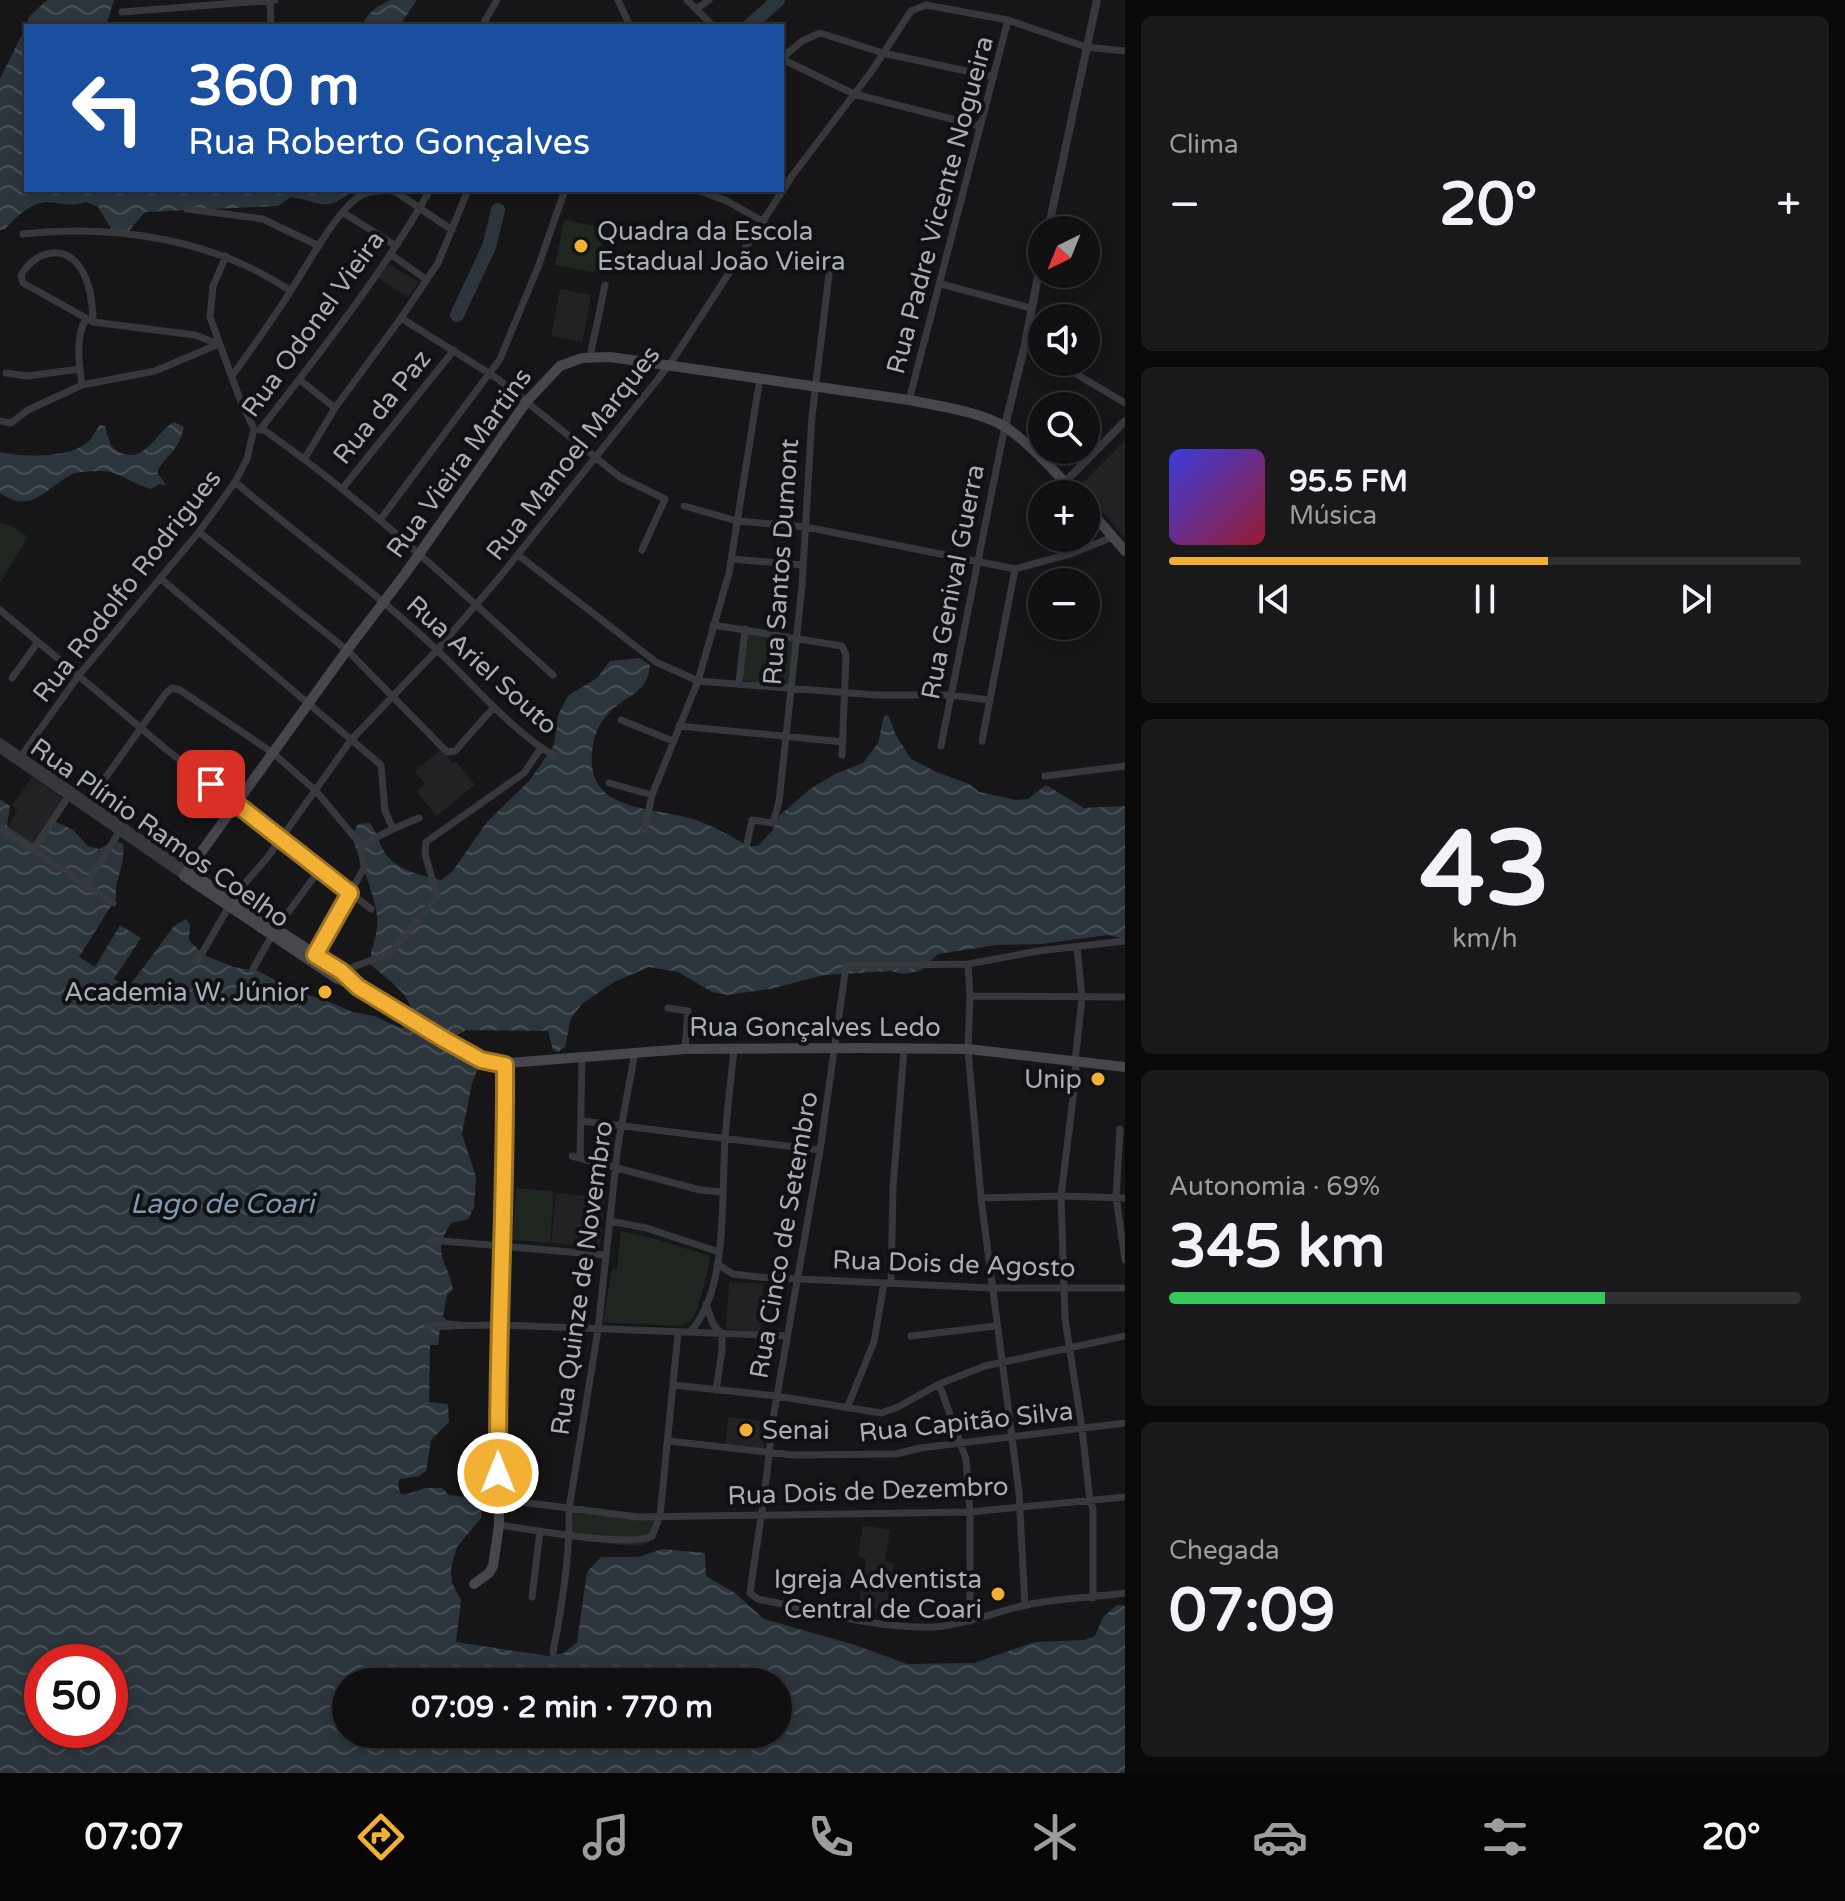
<!DOCTYPE html>
<html lang="pt">
<head>
<meta charset="utf-8">
<style>
  body { margin:0; font-family:"Varela Round",sans-serif; background:#19191b; color:#f1f3f6; height:100vh; display:flex; flex-direction:column; font-size:30px; white-space:nowrap }
  * { box-sizing:border-box; margin:0 }
  p { font-size:26px; color:#9c9d9f }
  .icon { flex:none; width:44px; height:44px; fill:none; stroke:currentColor; stroke-width:2; stroke-linecap:round; stroke-linejoin:round }
  .map { position:relative; flex:1; overflow:hidden }
  .panel { display:flex; flex-direction:column; gap:16px; padding:16px; background:#09090a; width:720px }
  .panel>* { flex:none }
  .guide { position:absolute; left:24px; top:24px; width:760px; height:168px; border-radius:0px; box-shadow:0 4px 12px #0003,0 0 0 2px #303032; background:#1a4fa0; color:#fff; overflow:hidden }
  .needle { width:52px; rotate:223deg }
  .controls { position:absolute; left:1028px; top:216px; display:grid; gap:16px }
  .controls a { display:grid; place-items:center; width:72px; height:72px; border-radius:50%; background:#101012; box-shadow:0 4px 12px #0003,0 0 0 2px #303032; font-size:40px }
  .speed { position:absolute; left:24px; top:1644px; display:flex; gap:16px; font-size:40px; font-weight:700; text-align:center }
  .speed>* { display:grid; place-content:center; width:104px; height:104px; border-radius:50%; background:#101012; box-shadow:0 4px 12px #0003,0 0 0 2px #303032; line-height:1 }
  .speed .limit { border:12px solid #d22; background:#fff; color:#111 }
  .pin { position:absolute; display:grid; place-items:center; width:68px; height:68px; color:#fff; margin:-34px; border-radius:16px; box-shadow:0 4px 12px #0006 }
  .me { position:absolute; width:88px; margin:-44px; rotate:0deg; stroke-linejoin:round; filter:drop-shadow(0 0 6px #0008) }
  .turn { display:flex; align-items:center; gap:28px; height:168px; padding:0 32px; font-size:36px }
  .turn .icon { width:104px; height:104px; stroke-width:2.5 }
  .turn b { display:block; font-size:56px; line-height:68px }
  .big { font-size:60px; font-weight:700; line-height:1.1 }
  .panel .widget { flex:1; display:flex; flex-direction:column; justify-content:center; gap:12px; min-width:0; padding:0 28px; border-radius:12px; background:#19191b }
  .panel .dial { align-items:center; gap:0 }
  .dial b { font-size:104px; line-height:1 }
  .song { display:flex; align-items:center; gap:24px }
  .cover { width:96px; height:96px; border-radius:12px; background:linear-gradient(135deg,hsl(240 70% 55%),hsl(350 70% 35%)) }
  .played { height:8px; border-radius:4px; background:linear-gradient(90deg,#f2b134 60%,#303032 60%) }
  .keys { display:flex; justify-content:space-around; direction:ltr }
  .heat { display:flex; justify-content:space-between; align-items:center; font-size:44px; direction:ltr }
  .charge { height:12px; border-radius:6px; background:linear-gradient(90deg,#34c759 69%,#303032 0) }
  .trip { position:absolute; left:332px; top:1668px; width:460px; height:80px; border-radius:40px; background:#101012; box-shadow:0 4px 12px #0003,0 0 0 2px #303032; font-weight:700; line-height:80px; text-align:center }
  .tab-bar { display:flex; height:128px; justify-content:space-around; align-items:center; background:#060607; color:#9c9d9f }
  .tab-bar .icon { width:56px; height:56px }
  .tab-bar .active { color:#f2b134 }
  .tab-bar b { font-size:36px; color:#f1f3f6 }
  main { display:flex; flex:1; min-height:0 }
  .map>svg:first-child { display:block }
  .built { fill:#222225 }
  .park { fill:#1e261f }
  .water { fill:url(#water-waves); fill-rule:evenodd }
  .lines { fill:none; stroke-linecap:round; stroke-linejoin:round }
  .river { stroke:#2c353c; stroke-width:14 }
  .minor { stroke:#37383d; stroke-width:7 }
  .tertiary { stroke:#37383d; stroke-width:8 }
  .secondary { stroke:#45474d; stroke-width:10 }
  .route-casing { stroke:#9d7322; stroke-width:20 }
  .route { stroke:#f2b134; stroke-width:14 }
  .poi-dot { fill:#f2b134; stroke:#111113; stroke-width:3 }
  .labels { text-anchor:middle; dominant-baseline:central; stroke-width:8; stroke-linejoin:round; paint-order:stroke }
  .street-label { font-size:26px; fill:#a8adb8; stroke:#111113 }
  .poi-label { font-size:26px; fill:#a8adb8; stroke:#111113; text-anchor:end }
  .water-label { font-size:28px; font-style:italic; fill:#7f9bb3; stroke:#111113 }
</style>
</head>
<body>
<main>
<div class="map">
<svg width="1125" height="1773" viewBox="0 0 1125 1773">
  <defs>
    <pattern id="water-waves" width="16" height="10" patternUnits="userSpaceOnUse" patternTransform="scale(2)"><rect width="16" height="10" fill="#2c353c"/><path d="M0 5q4-4 8 0t8 0" fill="none" stroke="#485056"/></pattern>
  </defs>
  <rect width="100%" height="100%" fill="#161618"/>
  <path class="built" d="M 389,264 L 419,282 L 408,297 L 378,278 Z
    M 560,289 L 591,295 L 582,342 L 551,336 Z
    M 1125,440 L 1125,538 L 1080,486 Z
    M 442,749 L 452,763 L 456,761 L 475,785 L 436,816 L 417,791 L 425,784 L 415,771 Z
    M 32,777 L 65,800 L 34,844 L 8,826 L 18,810 L 12,806 Z
    M 556,1193 L 605,1198 L 600,1248 L 551,1243 Z
    M 729,1282 L 763,1284 L 761,1331 L 726,1329 Z
    M 728,1417 L 767,1422 L 764,1449 L 725,1445 Z
    M 863,1525 L 890,1530 L 885,1562 L 894,1563 L 886,1613 L 858,1609 L 866,1559 L 858,1557 Z"/>
  <path class="park" d="M 564,220 L 605,228 L 598,273 L 555,265 Z
    M 0,523 L 12,526 L 28,537 L 0,583 Z
    M 746,632 L 794,639 L 789,686 L 742,681 Z
    M 516,1188 L 554,1191 L 550,1243 L 512,1240 Z
    M 621,1231 L 659,1240 L 710,1256 C 710,1266 697,1314 692,1320 C 687,1324 686,1324 680,1326 L 603,1322 L 612,1269 L 617,1268 Z
    M 574,1513 L 654,1520 L 660,1525 L 655,1539 L 643,1545 L 630,1546 L 571,1539 Z"/>
  <path class="water" d="M 47,0 L 114,0 L 106,26 L 26,26 L 29,17 Z
    M 390,0 L 417,0 L 399,26 L 363,26 C 365,13 379,6 390,0 Z
    M 26,26 L 26,190 L 355,190 C 323,213 326,203 291,197 L 278,206 L 145,212 L 126,234 L 112,230 L 98,207 L 86,202 C 64,209 58,200 41,203 C 27,206 14,219 5,229 L 0,230 L 0,79 Z
    M 174,422 L 184,427 C 179,451 166,455 157,472 L 166,485 L 159,484 L 152,489 C 136,486 122,473 105,471 C 96,471 81,471 73,474 C 47,486 32,516 0,493 L 0,452 C 23,457 70,459 89,441 C 93,437 96,430 100,425 L 105,426 C 108,437 109,448 121,453 C 147,463 156,431 174,422 Z
    M 640,658 L 650,665 C 648,694 626,694 608,714 C 598,724 593,739 592,753 C 586,812 653,807 693,819 C 712,825 731,837 749,846 L 758,846 L 772,831 L 780,815 L 810,789 L 835,774 L 863,763 L 878,743 L 884,716 L 888,715 L 896,735 L 910,758 L 934,771 L 969,784 L 979,792 L 1016,800 L 1028,799 L 1046,785 L 1084,808 L 1125,806 L 1125,939 L 1108,935 L 1041,944 L 996,945 L 938,954 L 920,971 L 903,974 L 891,971 L 824,975 L 770,989 L 727,995 L 712,992 L 678,972 L 649,967 L 614,982 L 583,1003 L 571,1018 L 565,1047 L 558,1052 L 553,1050 L 548,1031 L 466,1030 L 449,1040 L 448,1049 L 477,1070 L 472,1083 L 462,1134 L 476,1177 L 474,1208 L 468,1219 L 451,1223 C 431,1254 447,1259 453,1290 L 447,1295 L 443,1316 L 446,1320 L 463,1322 L 462,1329 L 440,1330 L 438,1345 L 430,1345 L 429,1402 L 448,1404 L 449,1422 L 431,1440 L 426,1471 L 419,1476 L 400,1479 L 398,1484 L 400,1493 L 405,1495 L 425,1488 L 442,1488 L 449,1495 L 465,1497 L 481,1509 L 482,1517 L 457,1547 L 451,1568 L 452,1583 L 461,1600 L 456,1642 L 547,1656 L 564,1653 L 577,1642 L 587,1572 L 601,1557 L 639,1557 L 662,1549 L 705,1553 L 706,1576 L 735,1593 L 764,1619 L 855,1645 L 907,1664 L 974,1663 L 1035,1642 L 1084,1640 L 1095,1636 L 1103,1617 L 1117,1605 L 1125,1606 L 1125,1773 L 0,1773 L 0,799 L 10,806 L 7,826 L 34,844 L 51,820 L 72,829 L 88,846 L 99,849 L 116,841 L 123,844 C 126,867 114,878 116,898 L 79,957 L 95,967 L 120,925 L 141,938 L 114,979 L 128,988 L 174,926 L 186,919 L 190,925 L 189,940 L 204,955 L 233,967 L 258,971 L 300,993 L 322,999 L 353,1012 L 374,1016 L 400,1028 L 410,1026 C 421,999 388,981 370,964 C 370,951 376,940 377,927 C 380,903 359,861 352,836 L 358,824 L 370,823 C 376,832 378,837 381,846 C 391,869 419,875 441,880 L 452,872 L 487,822 L 530,780 L 554,745 L 558,715 L 568,696 L 597,678 L 610,661 ZM 42,1662 L 110,1662 L 110,1730 L 42,1730 ZM 346,1682 L 778,1682 L 778,1734 L 346,1734 Z"/>
  <g class="lines">
    <path class="river" d="M 749,26 L 778,0
      M 457,315 L 489,247 L 498,210"/>
    <path class="minor" d="M 270,0 L 271,26
      M 618,0 L 630,26
      M 687,0 L 713,26
      M 696,9 L 709,0
      M 122,12 L 275,0
      M 482,26 L 497,0
      M 782,58 L 802,41 L 820,33 L 883,53 L 994,77
      M 782,59 L 854,94 L 979,126
      M 387,190 L 396,192 L 452,230
      M 697,190 L 727,201 L 764,222
      M 187,209 L 263,219 L 319,246
      M 344,213 L 396,246
      M 23,234 C 114,224 214,239 291,291
      M 390,254 L 427,280
      M 941,284 L 1031,308
      M 401,318 L 498,379 L 620,477 L 665,499 L 642,550
      M 93,322 C 93,305 90,281 79,266 C 61,242 34,254 21,275 L 23,283 L 93,322 L 195,335 L 218,344
      M 1025,344 L 1042,354
      M 590,357 L 605,285
      M 1056,362 L 1125,403
      M 6,373 L 27,376 L 80,369
      M 232,376 C 253,347 273,319 292,289 C 307,265 335,214 357,198 C 365,191 377,191 386,190
      M 300,380 L 335,408
      M 82,385 C 79,366 75,336 86,319
      M 909,400 L 1008,20
      M 0,421 L 11,423 L 28,410 L 82,385 L 155,371 L 219,344
      M 261,428 C 366,501 458,589 553,675
      M 260,430 C 320,352 382,275 430,190
      M 305,458 L 335,408 L 401,318 L 438,263 L 468,190
      M 235,482 C 302,539 374,590 437,650 C 475,686 509,728 554,756
      M 342,489 L 454,350
      M 684,506 L 737,521 L 806,527 L 1015,569 L 1070,554 L 1113,537
      M 380,520 L 500,359 L 538,267 L 565,190
      M 199,532 L 347,650 L 447,752 L 455,751 L 494,707
      M 518,555 L 656,662 L 698,681 L 876,695 L 951,695 L 989,700
      M 732,559 L 803,565
      M 160,578 L 381,765 L 385,811 L 393,829 L 361,845
      M 0,610 L 167,750 L 371,909
      M 713,625 L 842,646 L 846,655 L 842,755
      M 12,678 L 38,642
      M 739,683 L 745,629
      M 621,720 L 673,741
      M 679,726 L 843,742
      M 982,741 L 1015,569
      M 941,746 L 1005,426
      M 19,759 L 79,675 L 199,532 L 235,482 L 247,459 L 254,429 L 239,397 L 210,317 L 213,286 L 226,256
      M 1045,776 L 1125,766
      M 609,783 L 652,795
      M 88,802 L 166,693 L 172,688 L 180,690 L 273,753 L 316,791 L 361,845 L 364,868 L 315,955
      M 0,828 L 113,903
      M 393,829 L 419,818
      M 644,832 L 652,795 L 698,681 L 729,573 L 760,378
      M 747,844 L 752,820 L 773,823 L 779,802 L 802,586 L 812,416 L 831,258
      M 33,850 L 68,797
      M 86,885 L 119,832
      M 231,899 L 267,858 L 351,740 L 437,650 L 499,578 L 670,364 L 792,176 L 871,72 L 911,11 L 926,5 L 1008,20 L 1086,47 L 1125,51
      M 276,929 L 320,869
      M 1125,941 L 1038,951 L 968,964 L 846,966 L 820,1150 L 771,1430 C 768,1484 757,1539 750,1593 L 758,1599 C 813,1610 877,1629 933,1627 C 963,1625 992,1613 1022,1606 C 1055,1598 1091,1598 1125,1593
      M 1077,947 L 1082,998 L 1075,1061 L 1076,1074 L 1061,1196 L 1065,1318 L 1082,1429 L 1090,1501 L 1093,1509 L 1093,1598
      M 197,962 L 228,908
      M 968,964 L 970,996 L 968,1049 L 981,1198 L 1019,1492 L 1025,1605
      M 253,969 L 271,937
      M 340,972 L 390,953 L 395,948 L 437,896 L 425,854 L 426,842 L 524,773 L 541,748
      M 970,996 L 1125,997
      M 668,1008 L 688,1011 L 685,1049
      M 582,1121 L 820,1150
      M 1120,1129 L 1116,1197 L 1125,1260
      M 572,1156 L 700,1190 L 723,1192
      M 580,1158 L 582,1056
      M 981,1198 L 1061,1196 L 1125,1198
      M 610,1221 L 646,1228 L 719,1252
      M 431,1240 L 605,1255
      M 717,1264 L 733,1274 L 759,1277 L 992,1288 L 1125,1288
      M 891,1283 L 893,1188 L 904,1049
      M 706,1304 L 713,1324 L 722,1334
      M 428,1326 L 499,1325 L 787,1336
      M 690,1332 C 729,1290 721,1196 725,1141 C 727,1110 731,1080 734,1049
      M 911,1336 L 996,1326
      M 939,1384 L 966,1459 L 970,1512 L 970,1621
      M 673,1385 L 777,1396 L 881,1413 L 898,1407 L 939,1384 L 985,1366 L 1125,1336
      M 716,1390 L 722,1350 L 722,1334
      M 847,1408 L 874,1342 L 884,1283
      M 669,1441 L 793,1455 L 896,1454 L 920,1448 L 1125,1423
      M 498,1499 L 638,1517 L 970,1512 L 1125,1497
      M 499,1525 C 529,1529 630,1548 652,1536 L 660,1516 L 678,1333
      M 532,1597 L 540,1531
      M 553,1652 C 562,1605 570,1557 569,1509 L 598,1330 L 618,1145 L 635,1052"/>
    <path class="tertiary" d="M 1048,230 L 1097,0
      M 1005,426 L 1025,344 L 1042,256
      M 1065,482 L 1125,421
      M 0,742 L 188,871
      M 0,749 L 184,876"/>
    <path class="secondary" d="M 1075,494 C 1055,471 1032,446 1007,428 C 983,412 938,406 909,400 L 610,357 L 582,358 L 560,366 L 527,401 L 405,574 L 347,650 L 184,876 L 336,978 L 358,987 L 481,1060 L 495,1064 L 685,1049 L 864,1048 L 968,1049 L 1125,1067
      M 1086,506 L 1125,551
      M 188,871 L 341,971 L 353,983
      M 474,1584 L 489,1573 L 493,1566 L 499,1525 L 498,1421 L 505,1170 L 505,1065"/>
  </g>
  <g class="lines">
    <defs>
      <path id="route" d="M 211,784 L 350,893 L 315,955 L 341,971 L 358,987 L 445,1040 L 481,1060 L 505,1065 C 506,1201 497,1337 498,1473"/>
    </defs>
    <use href="#route" class="route-casing"/>
    <use href="#route" class="route"/>
  </g>
  <g class="poi-dot">
    <circle cx="581" cy="246" r="8"/>
    <circle cx="325" cy="992" r="8"/>
    <circle cx="1098" cy="1079" r="8"/>
    <circle cx="746" cy="1430" r="8"/>
    <circle cx="998" cy="1594" r="8"/>
  </g>
  <g class="labels">
    <g class="street-label">
      <text transform="translate(940 205) rotate(-75)">Rua Padre Vicente Nogueira</text>
      <text transform="translate(313 324) rotate(-54)">Rua Odonel Vieira</text>
      <text transform="translate(382 407) rotate(-51)">Rua da Paz</text>
      <text transform="translate(573 453) rotate(-52)">Rua Manoel Marques</text>
      <text transform="translate(459 463) rotate(-54)">Rua Vieira Martins</text>
      <text transform="translate(781 562) rotate(-86)">Rua Santos Dumont</text>
      <text transform="translate(953 582) rotate(-79)">Rua Genival Guerra</text>
      <text transform="translate(127 586) rotate(-52)">Rua Rodolfo Rodrigues</text>
      <text transform="translate(482 665) rotate(42)">Rua Ariel Souto</text>
      <text transform="translate(160 833) rotate(35)">Rua Plínio Ramos Coelho</text>
      <text x="815" y="1027">Rua Gonçalves Ledo</text>
      <text transform="translate(784 1235) rotate(-80)">Rua Cinco de Setembro</text>
      <text transform="translate(954 1264) rotate(2)">Rua Dois de Agosto</text>
      <text transform="translate(582 1278) rotate(-82)">Rua Quinze de Novembro</text>
      <text transform="translate(966 1422) rotate(-6)">Rua Capitão Silva</text>
      <text transform="translate(868 1491) rotate(-2)">Rua Dois de Dezembro</text>
    </g>
    <g class="poi-label">
      <text x="597" y="231" text-anchor="start">Quadra da Escola<tspan x="597" dy="30">Estadual João Vieira</tspan></text>
      <text x="309" y="992">Academia W. Júnior</text>
      <text x="1082" y="1079">Unip</text>
      <text x="762" y="1430" text-anchor="start">Senai</text>
      <text x="982" y="1579">Igreja Adventista<tspan x="982" dy="30">Central de Coari</tspan></text>
    </g>
    <g class="water-label">
      <text x="222" y="1204">Lago de Coari</text>
    </g>
  </g>
</svg>
<div class="controls">
<a><svg class="needle" viewBox="-14 -14 28 28"><path d="M0-13l5 13h-10z" fill="#e53935"/><path d="M0 13l5-13h-10z" fill="#9c9d9f"/></svg></a>
<a><svg class="icon" aria-label="sound" viewBox="0 0 24 24"><path d="M4 9h4l5-4v14l-5-4H4zM17 9q2 3 0 6"/></svg></a>
<a><svg class="icon" aria-label="search" viewBox="0 0 24 24"><circle cx="10" cy="10" r="6"/><path d="M15 15l6 6"/></svg></a>
<a>+</a>
<a>−</a>
</div>
<div class="speed"><div class="limit">50</div></div>
<div class="pin" style="left:211px;top:784px;background:#d93025"><svg class="icon" aria-label="arrive" viewBox="0 0 24 24"><path d="M6 21V4h12l-3 4 3 4H6"/></svg></div>
<svg class="me" style="left:498px;top:1473px" viewBox="-20 -20 40 40"><circle r="17" fill="#f2b134" stroke="#fff" stroke-width="3"/><path d="M0-11L8 9 0 5-8 9z" fill="#fff"/></svg>
<div class="trip">07:09 · 2 min · 770 m</div>
<div class="guide">
<div class="turn"><svg class="icon" aria-label="left" viewBox="0 0 24 24"><path d="M17 20v-9H6M10 6l-5 5 5 5"/></svg><div><b>360 m</b>Rua Roberto Gonçalves</div></div>
</div>
</div>
<section class="panel">
<div class="widget"><p>Clima</p>
<div class="heat"><a>−</a><b class="big">20°</b><a>+</a></div>
</div>
<div class="widget">
<div class="song"><i class="cover"></i><div><b>95.5 FM</b><p>Música</p></div></div>
<div class="played"></div>
<div class="keys"><svg class="icon" aria-label="previous" viewBox="0 0 24 24"><path d="M18 5L8 12l10 7zM5 5v14"/></svg><svg class="icon" aria-label="pause" viewBox="0 0 24 24"><path d="M8 5v14M16 5v14"/></svg><svg class="icon" aria-label="next" viewBox="0 0 24 24"><path d="M6 5l10 7-10 7zM19 5v14"/></svg></div>
</div>
<div class="widget dial"><b>43</b><p>km/h</p></div>
<div class="widget"><p>Autonomia · 69%</p><b class="big">345 km</b><div class="charge"></div></div>
<div class="widget"><p>Chegada</p><b class="big">07:09</b></div>
</section>
</main>
<nav class="tab-bar">
<b>07:07</b>
<svg class="icon active" aria-label="directions" viewBox="0 0 24 24"><path d="M12 3l9 9-9 9-9-9zM9 14v-3h6M13 9l2 2-2 2"/></svg>
<svg class="icon" aria-label="music" viewBox="0 0 24 24"><path d="M9 18V5l10-2v13"/><circle cx="6" cy="18" r="3"/><circle cx="16" cy="16" r="3"/></svg>
<svg class="icon" aria-label="phone" viewBox="0 0 24 24"><path d="M5 4h4l2 5-3 2q2 4 5 5l2-3 5 2v4C11 20 4 13 5 4z"/></svg>
<svg class="icon" aria-label="climate" viewBox="0 0 24 24"><path d="M12 3v18M4 7l16 10M4 17L20 7"/></svg>
<svg class="icon" aria-label="car" viewBox="0 0 24 24"><path d="M5 17H2v-5l4-1 3-4h7l3 4 3 1v5h-3M9 17h6M6 11h13"/><circle cx="7" cy="17" r="2"/><circle cx="17" cy="17" r="2"/></svg>
<svg class="icon" aria-label="filters" viewBox="0 0 24 24"><path d="M4 7h16M4 17h16"/><circle cx="9" cy="7" r="2"/><circle cx="15" cy="17" r="2"/></svg>
<b>20°</b>
</nav>
</body>
</html>
